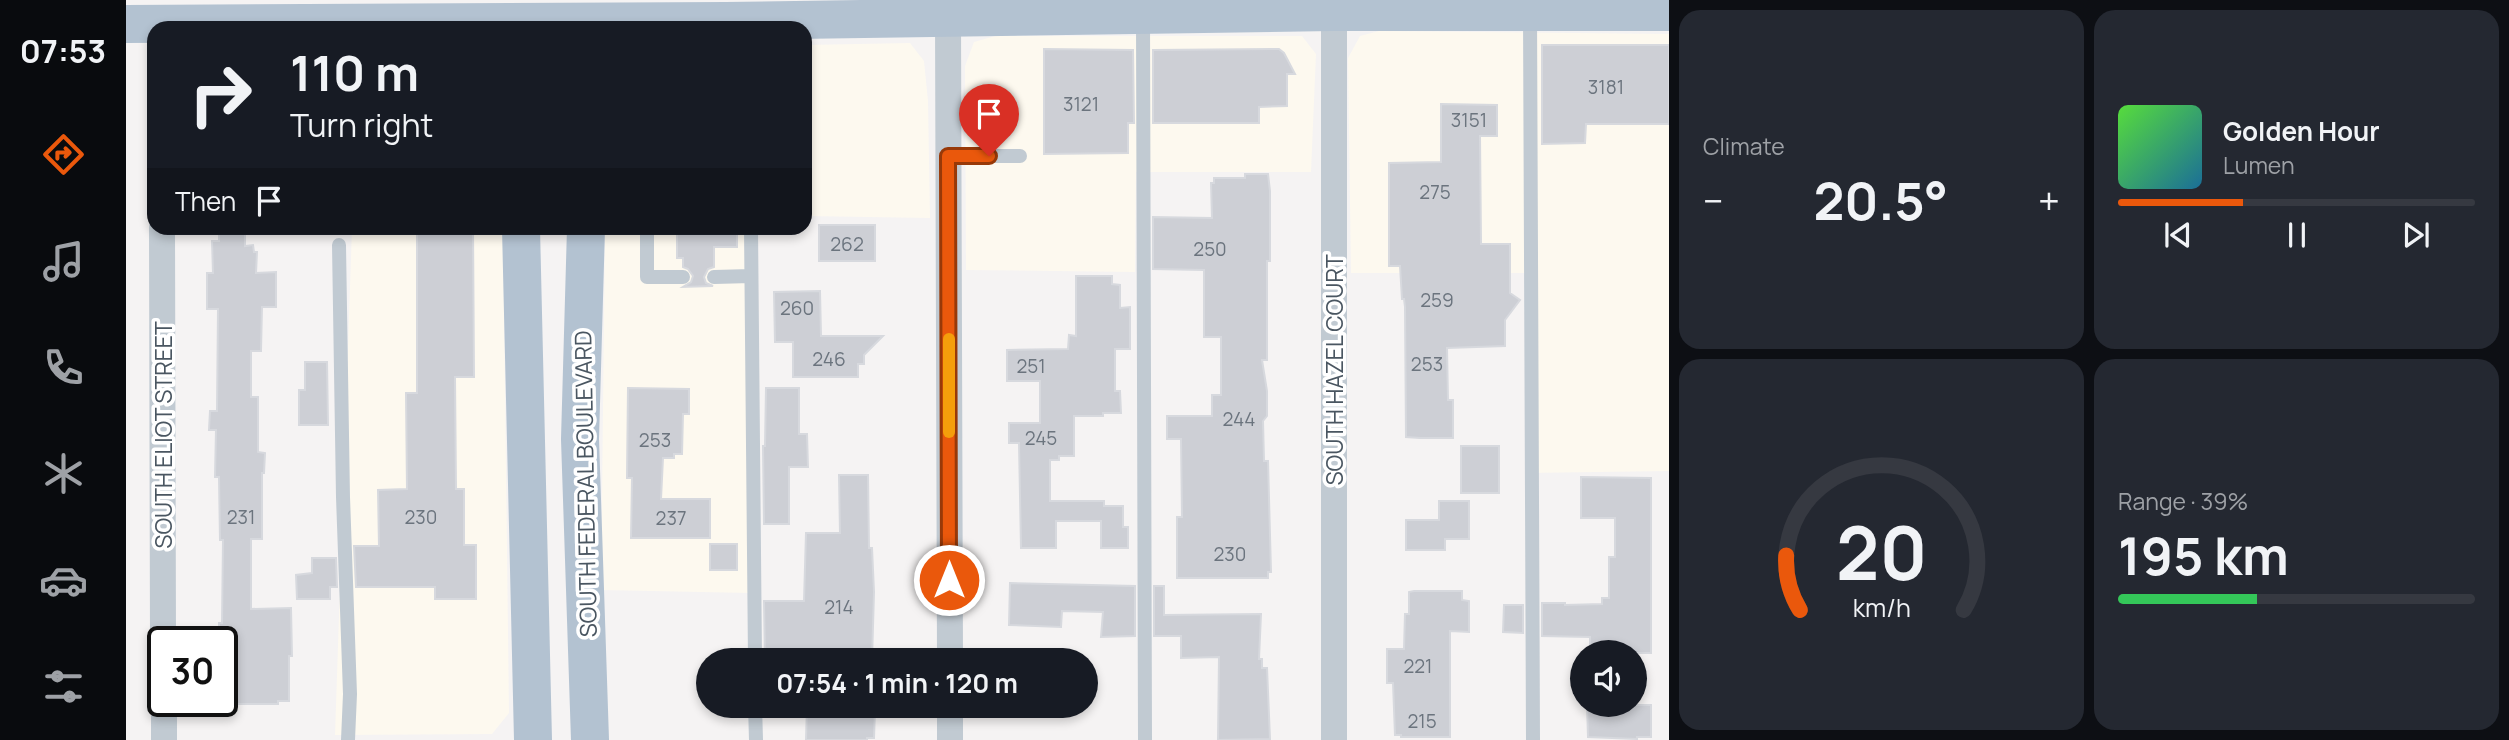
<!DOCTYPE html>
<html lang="en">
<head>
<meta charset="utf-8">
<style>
  body { margin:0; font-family:Manrope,sans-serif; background:#242831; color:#f1f3f6; height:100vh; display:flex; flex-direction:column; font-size:26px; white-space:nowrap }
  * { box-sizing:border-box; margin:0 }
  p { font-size:23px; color:#9ea1a6 }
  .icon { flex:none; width:38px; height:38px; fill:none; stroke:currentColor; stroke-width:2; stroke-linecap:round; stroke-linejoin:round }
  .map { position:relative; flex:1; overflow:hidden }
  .details { display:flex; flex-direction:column; gap:10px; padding:10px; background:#0d0f14; width:840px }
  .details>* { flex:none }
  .top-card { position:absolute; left:21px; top:21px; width:665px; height:214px; border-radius:21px; box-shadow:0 4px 10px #0003; background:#171b24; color:#f1f3f6; overflow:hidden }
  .buttons { position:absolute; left:1444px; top:640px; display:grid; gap:14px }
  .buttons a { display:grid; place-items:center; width:77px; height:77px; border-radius:50%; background:#171b24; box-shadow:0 4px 10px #0003; font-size:35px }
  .speed { position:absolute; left:21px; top:626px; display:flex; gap:14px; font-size:35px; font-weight:700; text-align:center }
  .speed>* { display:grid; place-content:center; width:91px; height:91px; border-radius:50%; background:#171b24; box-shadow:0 4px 10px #0003; line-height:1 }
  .speed .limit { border:4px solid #111; border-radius:10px; background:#fff; color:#111 }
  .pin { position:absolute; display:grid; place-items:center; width:60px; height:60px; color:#fff; margin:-72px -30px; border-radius:50% 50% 50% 0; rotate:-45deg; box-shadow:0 0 7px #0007 }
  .pin .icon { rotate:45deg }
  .me { position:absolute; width:77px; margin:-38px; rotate:0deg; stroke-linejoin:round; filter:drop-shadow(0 0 5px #0008) }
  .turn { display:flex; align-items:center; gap:24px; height:147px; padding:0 28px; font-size:32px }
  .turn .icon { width:91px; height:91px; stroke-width:2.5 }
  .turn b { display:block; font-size:49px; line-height:60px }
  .then { display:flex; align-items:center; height:66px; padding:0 28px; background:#0003; gap:14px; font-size:26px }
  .big { font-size:52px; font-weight:700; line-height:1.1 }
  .details .tile { flex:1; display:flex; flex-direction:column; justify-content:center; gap:10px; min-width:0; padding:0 24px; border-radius:21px; background:#242831 }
  .details .dial { align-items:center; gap:0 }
  .dial svg { height:182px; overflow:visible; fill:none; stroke:#363941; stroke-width:7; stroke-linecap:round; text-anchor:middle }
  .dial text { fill:#f1f3f6; stroke:none }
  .song { display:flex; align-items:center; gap:21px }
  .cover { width:84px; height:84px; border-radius:10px; background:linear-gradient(135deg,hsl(110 70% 55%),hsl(200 70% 35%)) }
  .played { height:7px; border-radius:4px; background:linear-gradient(90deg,#ea580c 35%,#363941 35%) }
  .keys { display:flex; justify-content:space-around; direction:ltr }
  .heat { display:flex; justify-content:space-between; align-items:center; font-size:38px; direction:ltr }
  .charge { height:10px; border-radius:5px; background:linear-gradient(90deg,#34c759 39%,#363941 0) }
  .details .tiles { flex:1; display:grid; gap:10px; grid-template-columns:repeat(2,1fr) }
  .trip { position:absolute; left:570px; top:648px; width:402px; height:70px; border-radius:35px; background:#171b24; box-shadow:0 4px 10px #0003; font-weight:700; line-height:70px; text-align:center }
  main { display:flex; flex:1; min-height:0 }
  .menu { display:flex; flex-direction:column; width:126px; justify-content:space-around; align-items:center; background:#090b0e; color:#9ea1a6 }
  .menu .icon { width:49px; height:49px }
  .menu .selected { color:#ea580c }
  .menu b { font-size:32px; color:#f1f3f6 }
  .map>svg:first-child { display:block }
  .commercial { fill:#fdf9ef }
  .building { fill:#cdcfd5; stroke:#d7d9de; stroke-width:2 }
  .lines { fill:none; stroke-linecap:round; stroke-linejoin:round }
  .service { stroke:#c1cad2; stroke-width:14 }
  .minor { stroke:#c1cad2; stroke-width:26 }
  .primary { stroke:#b3c2d1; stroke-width:38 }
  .route-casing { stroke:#983908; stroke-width:18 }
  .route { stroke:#ea580c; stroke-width:12 }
  .slow { stroke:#f59e0b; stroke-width:12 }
  .labels { text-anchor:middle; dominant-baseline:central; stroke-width:7; stroke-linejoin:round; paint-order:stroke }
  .number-label { font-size:19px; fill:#6b747e }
  .street-label { font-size:23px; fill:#4a5661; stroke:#fff }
</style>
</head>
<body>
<main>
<nav class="menu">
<b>07:53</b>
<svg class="icon selected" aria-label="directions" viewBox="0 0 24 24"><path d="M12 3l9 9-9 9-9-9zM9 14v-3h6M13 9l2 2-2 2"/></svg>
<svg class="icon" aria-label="music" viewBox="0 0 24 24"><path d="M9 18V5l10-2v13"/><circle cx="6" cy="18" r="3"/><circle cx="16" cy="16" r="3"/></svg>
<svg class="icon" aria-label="phone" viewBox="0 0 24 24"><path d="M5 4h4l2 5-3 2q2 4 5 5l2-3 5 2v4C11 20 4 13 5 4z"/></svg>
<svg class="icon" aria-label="climate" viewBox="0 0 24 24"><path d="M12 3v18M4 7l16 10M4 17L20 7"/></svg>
<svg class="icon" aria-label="car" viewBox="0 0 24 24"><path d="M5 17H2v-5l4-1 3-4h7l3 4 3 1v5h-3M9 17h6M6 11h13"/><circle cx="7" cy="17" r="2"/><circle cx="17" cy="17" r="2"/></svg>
<svg class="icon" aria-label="filters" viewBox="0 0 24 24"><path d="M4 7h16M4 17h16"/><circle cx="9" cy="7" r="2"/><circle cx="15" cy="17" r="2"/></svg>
</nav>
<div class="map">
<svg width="1543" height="740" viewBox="0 0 1543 740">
  <rect width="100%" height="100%" fill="#f5f3f3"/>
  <path class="commercial" d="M 1253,31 L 1543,34 L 1543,471 L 1400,473 L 1399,273 L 1225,273 L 1222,58 L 1234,36 Z
    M 869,36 L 1176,36 L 1190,54 L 1185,172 L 1010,172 L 1009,272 L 840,270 L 839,66 L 848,42 Z
    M 784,43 L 798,61 L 802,101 L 804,218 L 679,216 L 679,45 Z
    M 226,228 L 377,228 L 383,713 L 366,734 L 209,735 Z
    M 479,228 L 630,228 L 625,593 L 475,590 Z"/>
  <path class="building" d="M 1416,45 L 1543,45 L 1543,124 L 1460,124 L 1459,143 L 1416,144 Z
    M 918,49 L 1007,50 L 1008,123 L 1002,123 L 1002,153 L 918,154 Z
    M 1153,49 L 1158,53 L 1169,74 L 1161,74 L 1161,106 L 1133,107 L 1133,123 L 1027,123 L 1027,50 Z
    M 1315,104 L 1371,105 L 1371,136 L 1354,136 L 1355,244 L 1384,244 L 1384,293 L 1394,300 L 1379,320 L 1379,346 L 1321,348 L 1322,400 L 1327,400 L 1327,438 L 1294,438 L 1280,437 L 1279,307 L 1278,299 L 1276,299 L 1274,266 L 1263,266 L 1263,163 L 1315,162 Z
    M 1119,174 L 1142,174 L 1144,191 L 1144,261 L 1141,261 L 1141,360 L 1136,360 L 1141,391 L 1141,416 L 1137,421 L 1138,461 L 1142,461 L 1145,572 L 1142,572 L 1142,578 L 1051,578 L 1051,517 L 1056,517 L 1055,439 L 1041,439 L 1041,416 L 1086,416 L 1086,395 L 1095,395 L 1095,337 L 1078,337 L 1078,270 L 1027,269 L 1027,217 L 1086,218 L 1085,183 L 1088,183 L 1088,178 L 1119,178 Z
    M 693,225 L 749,225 L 749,261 L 693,261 Z
    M 93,228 L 119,228 L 119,246 L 127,245 L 128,252 L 131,252 L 130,273 L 150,272 L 150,307 L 136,307 L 135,351 L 125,351 L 125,397 L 132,397 L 132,452 L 139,453 L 138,473 L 136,473 L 136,539 L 125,539 L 125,609 L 165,608 L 166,656 L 163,656 L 163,701 L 152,701 L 152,704 L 96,704 L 96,642 L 93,642 L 93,623 L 96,623 L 97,540 L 94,540 L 93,477 L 89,477 L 90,430 L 83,430 L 84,411 L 91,411 L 92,309 L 81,309 L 81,273 L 87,273 L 86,241 L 93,241 Z
    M 291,228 L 347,228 L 348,377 L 329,377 L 330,489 L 338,489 L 338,545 L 350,545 L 350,599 L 309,599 L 309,587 L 230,587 L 228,546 L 253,546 L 252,490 L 281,489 L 280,393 L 291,393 Z
    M 551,228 L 611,228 L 611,247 L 588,247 L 588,267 L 582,269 L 578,277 L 580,283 L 587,286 L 557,287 L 565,282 L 567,276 L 562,269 L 557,267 L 557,258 L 551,258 Z
    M 950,276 L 986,276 L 986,284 L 994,285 L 994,308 L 1004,307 L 1004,349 L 989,349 L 989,391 L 994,391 L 995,413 L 977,413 L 977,416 L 948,416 L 948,456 L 933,456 L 933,460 L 924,460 L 924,501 L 978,501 L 978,506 L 997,506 L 997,527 L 1002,527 L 1002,548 L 975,548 L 975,521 L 930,521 L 930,548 L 895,548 L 893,443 L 883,443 L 883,423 L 914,423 L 914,381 L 881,381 L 881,350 L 942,349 L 943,335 L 950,336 Z
    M 694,291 L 695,336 L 757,336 L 738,355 L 738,364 L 732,364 L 732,377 L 667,377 L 667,342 L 649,342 L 648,292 Z
    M 179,362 L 201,362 L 202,425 L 173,425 L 173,390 L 179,390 Z
    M 502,388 L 563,389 L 563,414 L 557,414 L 556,454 L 548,454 L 548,458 L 537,458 L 535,499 L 584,499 L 584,538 L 505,538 L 506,478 L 501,478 Z
    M 640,388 L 673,388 L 673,434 L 681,434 L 682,467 L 663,467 L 663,524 L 638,524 L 637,446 L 639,446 Z
    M 1335,446 L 1373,446 L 1373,493 L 1335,493 Z
    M 713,475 L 742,475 L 743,548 L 746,548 L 748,592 L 746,660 L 639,660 L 638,601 L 678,601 L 680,533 L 714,533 Z
    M 1455,477 L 1525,478 L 1525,653 L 1464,653 L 1464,637 L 1416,636 L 1416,603 L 1439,603 L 1439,605 L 1476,604 L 1476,598 L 1483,598 L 1483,557 L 1489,557 L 1489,518 L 1455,518 Z
    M 1313,501 L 1343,501 L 1343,539 L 1319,539 L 1319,550 L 1280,550 L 1280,520 L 1313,520 Z
    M 584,544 L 611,544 L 611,570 L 584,570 Z
    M 186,558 L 210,558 L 211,587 L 204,587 L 204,599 L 171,599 L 170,575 L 186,573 Z
    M 884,583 L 1009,586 L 1009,636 L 975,637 L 977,612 L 936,611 L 935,627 L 883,625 Z
    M 1028,586 L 1038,586 L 1038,615 L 1135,614 L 1133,659 L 1136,659 L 1136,668 L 1141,668 L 1144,739 L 1092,740 L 1093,657 L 1055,658 L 1055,636 L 1028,636 Z
    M 1288,591 L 1336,591 L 1336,600 L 1343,601 L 1343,632 L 1324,631 L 1324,737 L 1275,737 L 1275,735 L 1269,735 L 1267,683 L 1261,683 L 1261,649 L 1278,649 L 1279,614 L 1283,614 L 1283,592 Z
    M 1378,605 L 1397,605 L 1397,633 L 1377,632 Z
    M 681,705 L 738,705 L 749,710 L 748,738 L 741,738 L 741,740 L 680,740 Z
    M 1461,705 L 1525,705 L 1525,737 L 1511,737 L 1511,739 L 1462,737 Z"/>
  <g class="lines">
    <path class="service" d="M 1404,13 L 1407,740
      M 1017,17 L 1019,740
      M 822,156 L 894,156
      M 521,228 L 521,277 L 557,277
      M 625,228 L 629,660
      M 213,245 L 217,497 L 224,694 L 222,740
      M 588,277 L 625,276
      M 629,705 L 630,740"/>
    <path class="minor" d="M 1208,0 L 1208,740
      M 822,17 L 824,660
      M 36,228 L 37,642
      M 38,702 L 38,740
      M 824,705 L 824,740"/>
    <path class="primary" d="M 0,24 L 600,21 L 1207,12 L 1543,12
      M 395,228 L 407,740
      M 460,228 L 454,439 L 464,740"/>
  </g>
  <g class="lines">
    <defs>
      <path id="route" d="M 823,580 L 822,156 L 863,156"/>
    </defs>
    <use href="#route" class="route-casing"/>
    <use href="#route" class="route"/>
    <path class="slow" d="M 823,339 L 823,432"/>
  </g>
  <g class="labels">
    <g class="number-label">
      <text x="1480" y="87">3181</text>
      <text x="955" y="104">3121</text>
      <text x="1343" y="120">3151</text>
      <text x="1309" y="192">275</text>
      <text x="721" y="244">262</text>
      <text x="1084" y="249">250</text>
      <text x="1311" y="300">259</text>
      <text x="671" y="308">260</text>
      <text x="703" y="359">246</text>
      <text x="1301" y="364">253</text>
      <text x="905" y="366">251</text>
      <text x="1113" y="419">244</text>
      <text x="915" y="438">245</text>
      <text x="529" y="440">253</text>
      <text x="115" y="517">231</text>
      <text x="295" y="517">230</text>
      <text x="545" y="518">237</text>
      <text x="1104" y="554">230</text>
      <text x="713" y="607">214</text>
      <text x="1292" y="666">221</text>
      <text x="1296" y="721">215</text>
    </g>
    <g class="street-label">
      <text transform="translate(1208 370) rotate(-90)">SOUTH HAZEL COURT</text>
      <text transform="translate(37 435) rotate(-90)">SOUTH ELIOT STREET</text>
      <text transform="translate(459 484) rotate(-91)">SOUTH FEDERAL BOULEVARD</text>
    </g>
  </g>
</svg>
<div class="buttons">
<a><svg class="icon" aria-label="sound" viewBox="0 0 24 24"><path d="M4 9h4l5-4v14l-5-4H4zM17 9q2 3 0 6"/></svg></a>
</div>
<div class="speed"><div class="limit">30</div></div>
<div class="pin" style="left:863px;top:156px;background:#d93025"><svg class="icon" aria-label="arrive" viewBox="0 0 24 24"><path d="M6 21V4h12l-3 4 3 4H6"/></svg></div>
<svg class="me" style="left:823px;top:580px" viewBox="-20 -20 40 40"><circle r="17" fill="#ea580c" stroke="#fff" stroke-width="3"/><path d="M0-11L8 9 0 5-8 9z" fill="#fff"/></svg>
<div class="trip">07:54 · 1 min · 120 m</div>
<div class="top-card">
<div class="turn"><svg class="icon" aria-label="right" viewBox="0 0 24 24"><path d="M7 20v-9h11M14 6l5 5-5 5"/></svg><div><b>110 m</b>Turn right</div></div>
<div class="then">Then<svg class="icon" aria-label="arrive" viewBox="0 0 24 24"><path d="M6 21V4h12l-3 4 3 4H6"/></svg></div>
</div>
</div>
<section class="details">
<div class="tiles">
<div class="tile"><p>Climate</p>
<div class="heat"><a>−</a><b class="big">20.5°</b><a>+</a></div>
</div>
<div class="tile">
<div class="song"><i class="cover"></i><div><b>Golden Hour</b><p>Lumen</p></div></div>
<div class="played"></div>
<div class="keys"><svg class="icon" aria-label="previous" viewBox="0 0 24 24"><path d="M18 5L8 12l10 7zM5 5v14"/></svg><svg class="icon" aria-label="pause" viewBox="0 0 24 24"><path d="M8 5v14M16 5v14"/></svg><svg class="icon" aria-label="next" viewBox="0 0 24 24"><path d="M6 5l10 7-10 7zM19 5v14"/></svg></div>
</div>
<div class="tile dial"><svg viewBox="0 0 100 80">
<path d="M14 69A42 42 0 1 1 86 69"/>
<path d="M14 69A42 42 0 0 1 8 45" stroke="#ea580c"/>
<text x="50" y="56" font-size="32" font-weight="700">20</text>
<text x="50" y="72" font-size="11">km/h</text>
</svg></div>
<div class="tile"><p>Range · 39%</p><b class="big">195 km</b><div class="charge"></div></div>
</div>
</section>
</main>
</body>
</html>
